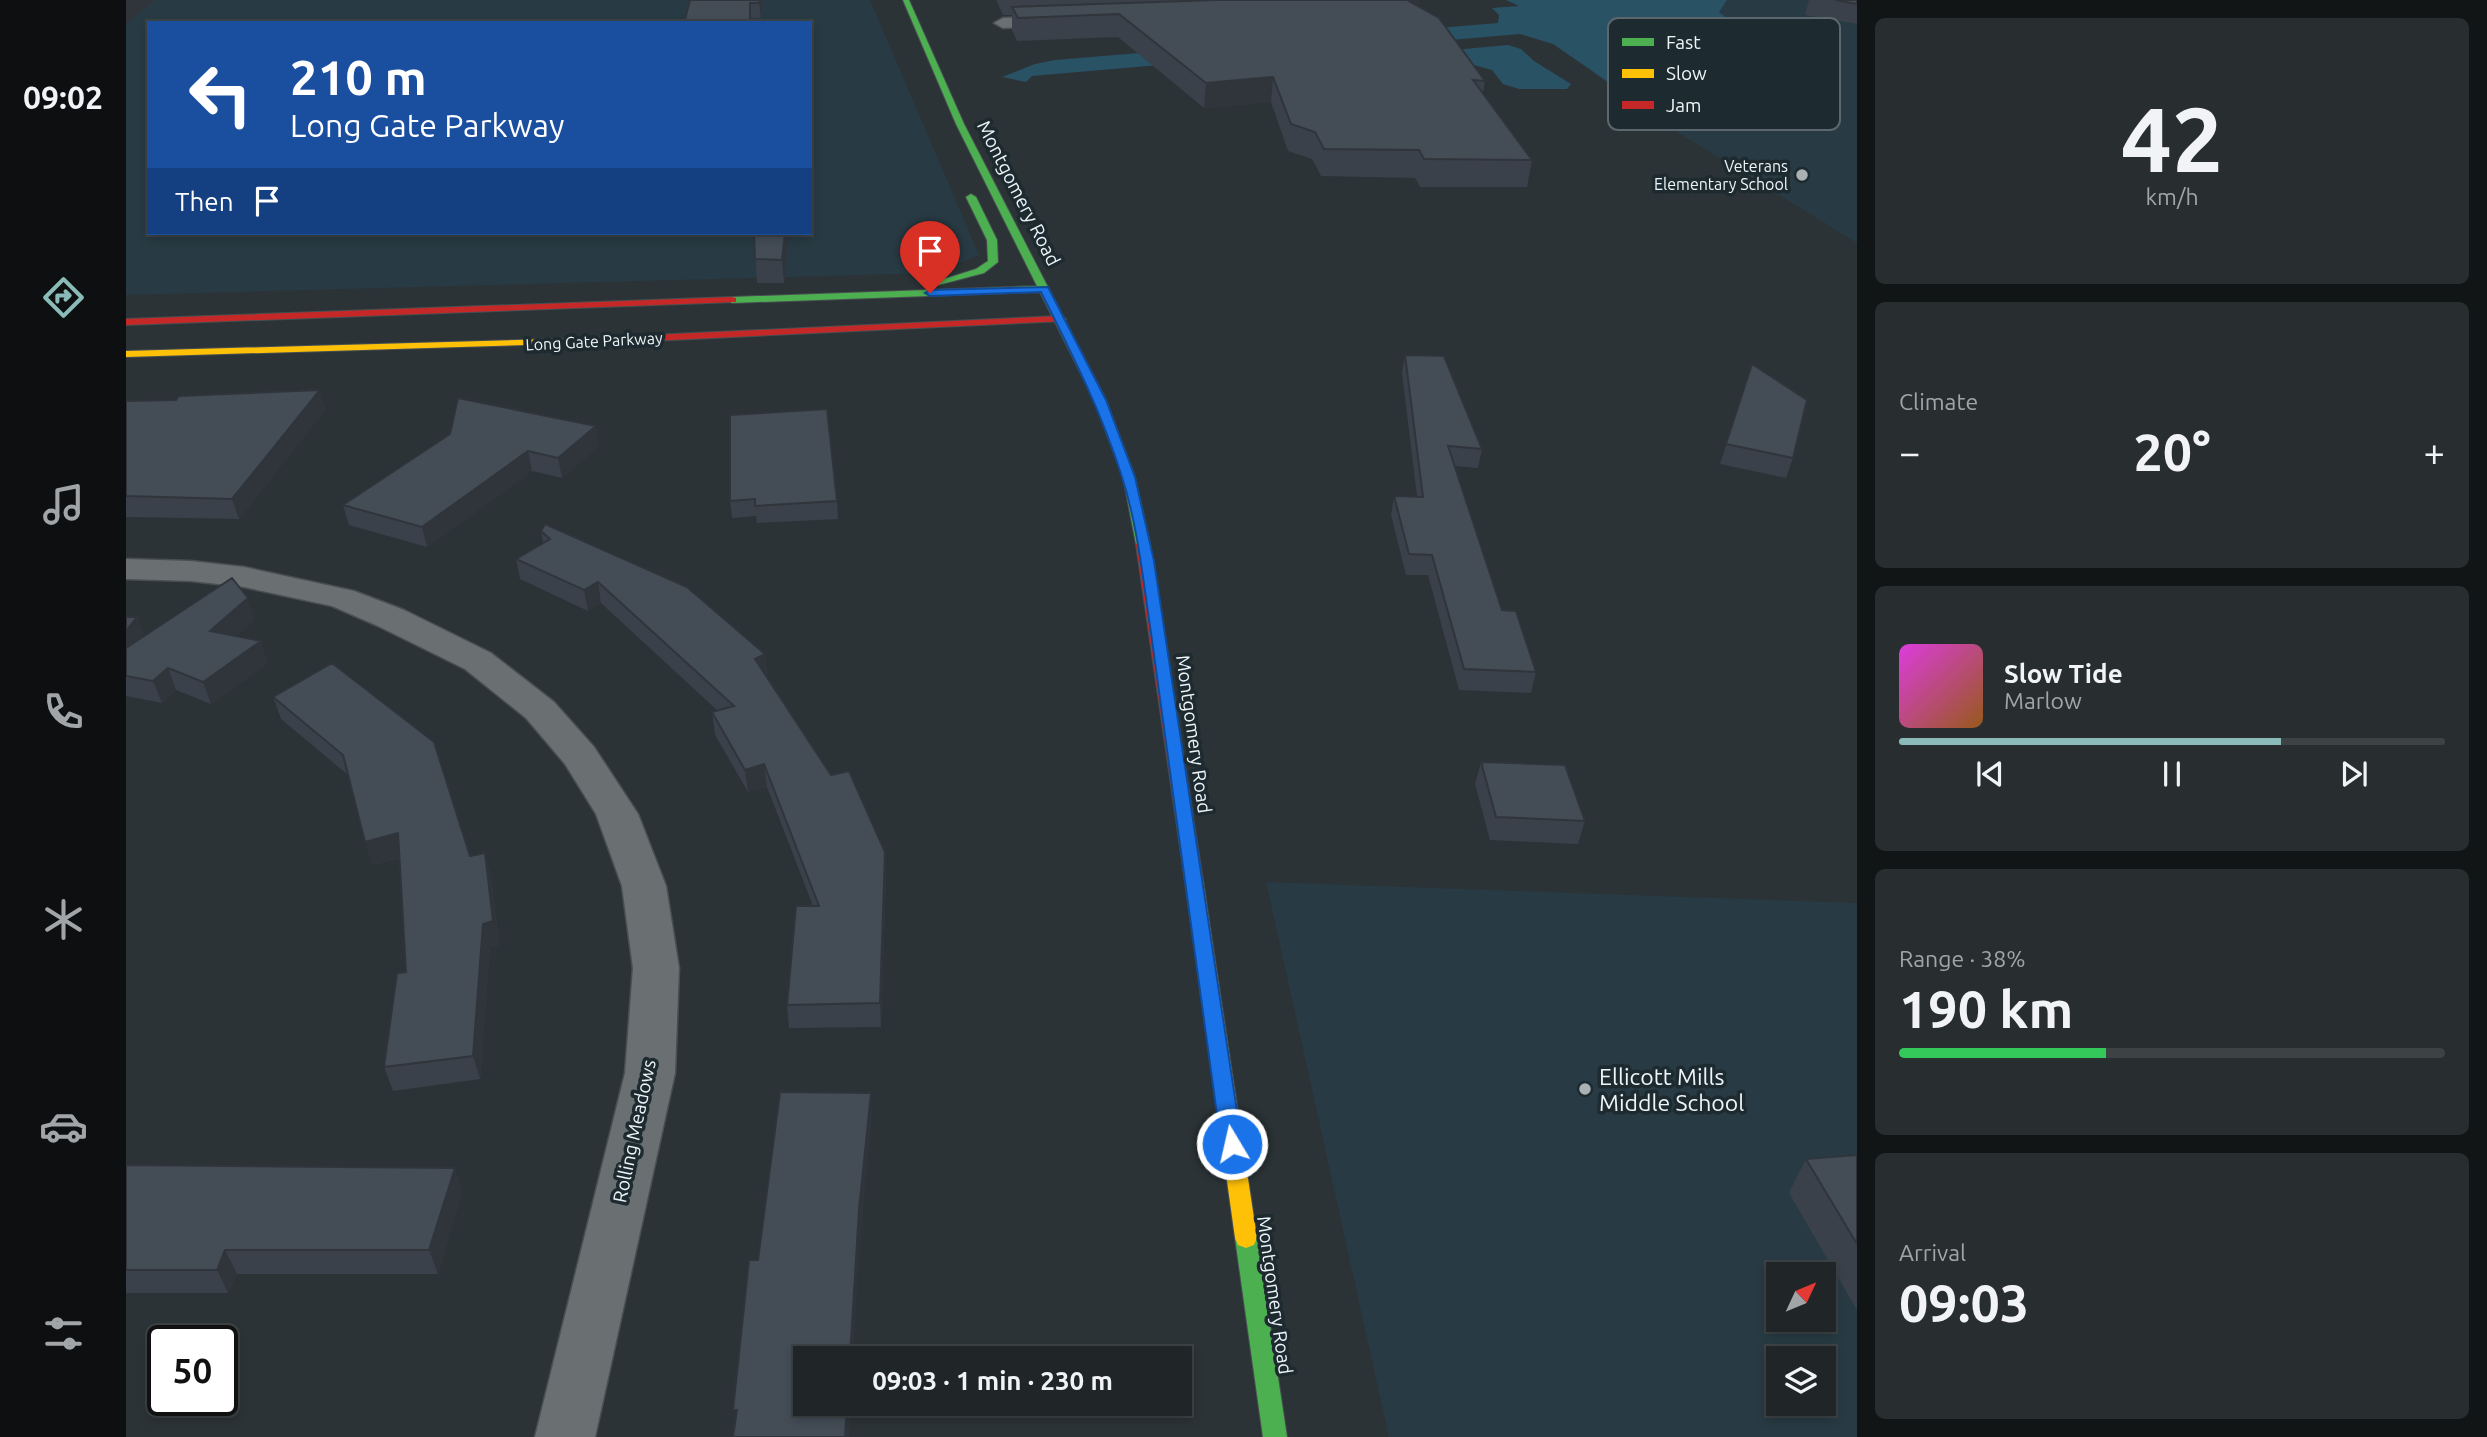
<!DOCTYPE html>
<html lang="en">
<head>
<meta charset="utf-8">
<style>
  body { margin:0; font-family:Ubuntu,sans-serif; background:#282e30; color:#f1f3f6; height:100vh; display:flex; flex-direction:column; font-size:26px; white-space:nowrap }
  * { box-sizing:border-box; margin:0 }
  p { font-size:23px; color:#a2a5a8 }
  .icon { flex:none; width:38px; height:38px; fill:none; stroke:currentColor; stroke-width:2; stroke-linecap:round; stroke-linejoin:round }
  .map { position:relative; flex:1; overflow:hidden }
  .sheet { display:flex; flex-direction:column; gap:18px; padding:18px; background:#121516; width:630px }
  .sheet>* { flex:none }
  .hud { position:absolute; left:21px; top:21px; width:665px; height:214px; border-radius:0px; box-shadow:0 4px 10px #0003,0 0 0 2px #3d4345; background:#1a4fa0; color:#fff; overflow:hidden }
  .needle { width:46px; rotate:46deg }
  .fabs { position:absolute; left:1640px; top:1262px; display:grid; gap:14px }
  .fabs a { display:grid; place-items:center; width:70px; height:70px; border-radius:0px; background:#202628; box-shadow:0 4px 10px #0003,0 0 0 2px #3d4345; font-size:35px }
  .speed { position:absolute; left:21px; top:1325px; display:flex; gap:14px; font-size:35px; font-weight:700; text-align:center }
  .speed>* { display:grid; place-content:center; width:91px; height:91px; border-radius:50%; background:#202628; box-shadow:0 4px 10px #0003,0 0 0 2px #3d4345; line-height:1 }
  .speed .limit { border:4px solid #111; border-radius:10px; background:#fff; color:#111 }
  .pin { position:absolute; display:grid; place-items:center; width:60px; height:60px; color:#fff; margin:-72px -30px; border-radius:50% 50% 50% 0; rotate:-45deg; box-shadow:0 0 7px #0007 }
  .pin .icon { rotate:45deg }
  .me { position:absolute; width:77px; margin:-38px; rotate:351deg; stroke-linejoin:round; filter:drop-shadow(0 0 5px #0008) }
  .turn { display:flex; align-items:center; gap:24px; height:147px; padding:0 28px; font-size:32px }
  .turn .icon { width:91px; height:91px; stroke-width:2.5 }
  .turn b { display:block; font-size:49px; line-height:60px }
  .then { display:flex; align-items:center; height:66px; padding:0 28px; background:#0003; gap:14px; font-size:26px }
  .big { font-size:52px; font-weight:700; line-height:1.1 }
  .sheet .tile { flex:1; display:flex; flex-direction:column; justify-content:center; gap:10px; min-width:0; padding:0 24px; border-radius:10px; background:#282e30 }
  .sheet .dial { align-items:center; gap:0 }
  .dial b { font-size:91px; line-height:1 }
  .song { display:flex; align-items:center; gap:21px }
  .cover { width:84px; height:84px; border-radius:10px; background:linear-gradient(135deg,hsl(300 70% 55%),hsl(30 70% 35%)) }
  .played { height:7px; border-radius:4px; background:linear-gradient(90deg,#8bbbb9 70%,#3d4345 70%) }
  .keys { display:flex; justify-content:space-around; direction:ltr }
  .heat { display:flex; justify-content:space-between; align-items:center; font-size:38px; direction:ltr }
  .charge { height:10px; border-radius:5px; background:linear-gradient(90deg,#34c759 38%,#3d4345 0) }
  .trip { position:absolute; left:667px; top:1346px; width:399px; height:70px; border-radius:0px; background:#202628; box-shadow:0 4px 10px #0003,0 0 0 2px #3d4345; font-weight:700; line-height:70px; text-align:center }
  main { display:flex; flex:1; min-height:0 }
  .menu { display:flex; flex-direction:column; width:126px; justify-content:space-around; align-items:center; background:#0d0f10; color:#a2a5a8 }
  .menu .icon { width:49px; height:49px }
  .menu .current { color:#8bbbb9 }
  .menu b { font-size:32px; color:#f1f3f6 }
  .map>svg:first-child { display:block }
  .built { fill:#283a43; fill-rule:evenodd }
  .green { fill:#2a5265 }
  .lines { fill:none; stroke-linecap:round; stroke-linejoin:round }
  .street-casing { stroke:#484f51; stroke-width:3 }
  .fast-casing { stroke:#484f51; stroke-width:2 }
  .slow-casing { stroke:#484f51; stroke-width:2 }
  .jam-casing { stroke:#484f51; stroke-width:2 }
  .street { fill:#6a6f72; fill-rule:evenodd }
  .fast { fill:#4caf50; fill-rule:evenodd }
  .slow { fill:#ffc107; fill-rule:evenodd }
  .jam { fill:#c62828; fill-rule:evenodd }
  .wall { fill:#3a414a }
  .shaded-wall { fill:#30353c }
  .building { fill:#444c56; stroke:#30353c; stroke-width:2 }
  .route { fill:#1a73e8; stroke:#114b97; stroke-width:2 }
  .poi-dot { fill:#a9b1b5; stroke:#1d2a30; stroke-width:2.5 }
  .labels { text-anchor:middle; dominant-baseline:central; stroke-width:7; stroke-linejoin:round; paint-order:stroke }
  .far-poi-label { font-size:16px; fill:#edf5f9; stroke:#1d2a30; text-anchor:end }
  .far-street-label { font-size:16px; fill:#edf5f9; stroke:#1d2a30 }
  .street-label { font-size:19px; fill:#edf5f9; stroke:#1d2a30 }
  .near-poi-label { font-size:23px; fill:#edf5f9; stroke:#1d2a30; text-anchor:start }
  .key { fill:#1d2a30; stroke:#5b676c; stroke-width:2 }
  .key-label { font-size:19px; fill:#edf5f9 }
</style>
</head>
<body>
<main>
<nav class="menu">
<b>09:02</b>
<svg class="icon current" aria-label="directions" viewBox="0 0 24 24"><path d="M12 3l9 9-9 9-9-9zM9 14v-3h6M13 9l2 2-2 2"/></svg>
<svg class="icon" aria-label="music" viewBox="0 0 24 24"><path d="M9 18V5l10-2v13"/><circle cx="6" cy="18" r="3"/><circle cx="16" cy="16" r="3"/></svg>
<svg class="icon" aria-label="phone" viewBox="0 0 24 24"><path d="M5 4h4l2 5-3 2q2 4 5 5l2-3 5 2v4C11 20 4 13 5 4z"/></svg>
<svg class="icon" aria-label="climate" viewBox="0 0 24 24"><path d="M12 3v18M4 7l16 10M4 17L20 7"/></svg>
<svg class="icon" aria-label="car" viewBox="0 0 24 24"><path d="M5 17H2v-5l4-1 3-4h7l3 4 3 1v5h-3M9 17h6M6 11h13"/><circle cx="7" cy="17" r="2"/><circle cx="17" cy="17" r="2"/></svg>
<svg class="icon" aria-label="filters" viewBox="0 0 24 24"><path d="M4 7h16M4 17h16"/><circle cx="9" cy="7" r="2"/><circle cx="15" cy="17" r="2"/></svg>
</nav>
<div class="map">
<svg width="1731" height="1437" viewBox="0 0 1731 1437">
  <rect width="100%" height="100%" fill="#2b3336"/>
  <path class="built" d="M 0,0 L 744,0 L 853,255 L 810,273 L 0,295 ZM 23,23 L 684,23 L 684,233 L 23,233 Z
    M 1438,0 L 1731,0 L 1731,243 L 1509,106 L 1392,11 Z
    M 1140,882 L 1731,903 L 1731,1437 L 1263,1437 ZM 1652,1274 L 1698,1274 L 1698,1320 L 1652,1320 ZM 1652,1358 L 1698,1358 L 1698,1404 L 1652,1404 Z"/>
  <path class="green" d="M 1380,0 L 1601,0 L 1593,12 L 1604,21 L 1607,31 L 1593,51 L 1592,65 L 1582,68 L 1561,84 L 1536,93 L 1532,101 L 1524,104 L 1511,102 L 1427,44 L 1394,34 L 906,76 L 900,82 L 876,77 L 909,64 L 929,60 L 1372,23 L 1373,15 L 1366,8 L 1393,6 Z
    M 1382,45 L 1395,49 L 1408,61 L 1445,84 L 1441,89 L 1393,89 L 1377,84 L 1366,70 L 1333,61 L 1316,51 Z"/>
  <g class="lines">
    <defs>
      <path id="street" d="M 938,16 L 947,21 L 944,25 L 877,28 L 868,23 L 877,18 Z
        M 0,559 L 65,561 L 118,567 L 228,591 L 278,610 L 365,653 L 428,702 L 468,747 L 512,814 L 540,886 L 553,968 L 549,1073 L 469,1437 L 409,1437 L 499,1073 L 507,968 L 496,886 L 470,814 L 439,764 L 400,718 L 339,669 L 252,626 L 206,606 L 118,587 L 65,581 L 0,579 Z"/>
      <path id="fast" d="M 777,0 L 783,0 L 838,124 L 980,400 L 1009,477 L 1024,544 L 1022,547 L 1017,548 L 1010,544 L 997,477 L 968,400 L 914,292 L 606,303 L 601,300 L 606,297 L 911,286 L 830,124 Z
        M 845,194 L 850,197 L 871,240 L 872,262 L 858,273 L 812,285 L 812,281 L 850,269 L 862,261 L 861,240 L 840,197 Z
        M 1120,1228 L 1128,1231 L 1131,1238 L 1161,1437 L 1137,1437 L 1109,1238 L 1112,1231 Z"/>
      <path id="slow" d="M 462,338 L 466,339 L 466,343 L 0,357 L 0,351 Z
        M 1068,875 L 1074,877 L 1077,881 L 1131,1238 L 1128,1245 L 1120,1248 L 1112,1245 L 1109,1238 L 1059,881 L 1062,877 Z"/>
      <path id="jam" d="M 606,297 L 610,298 L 610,302 L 0,325 L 0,319 Z
        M 935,316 L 940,319 L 939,321 L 462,344 L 456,341 L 462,338 Z
        M 1017,540 L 1024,544 L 1077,881 L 1074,885 L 1062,885 L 1059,881 L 1010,544 Z"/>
    </defs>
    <use href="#street" class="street-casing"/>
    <use href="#fast" class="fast-casing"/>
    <use href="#slow" class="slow-casing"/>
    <use href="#jam" class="jam-casing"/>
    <use href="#street" class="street"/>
    <use href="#fast" class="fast"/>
    <use href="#slow" class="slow"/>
    <use href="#jam" class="jam"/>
  </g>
  <path class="wall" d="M 564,0 L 637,0 L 635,18 L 625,18 Z
    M 870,0 L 1293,0 L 1292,6 L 1359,81 L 1357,93 L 1406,160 L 1401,187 L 1294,187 L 1289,178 L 1195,176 L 1186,159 L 1162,151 L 1145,102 L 1078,108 L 992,37 L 891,41 L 886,30 L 886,15 L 877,15 Z
    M 1683,0 L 1731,0 L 1731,24 L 1679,15 Z
    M 628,233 L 663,233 L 658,283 L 631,283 Z
    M 1279,355 L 1356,449 L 1352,468 L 1328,466 L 1376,610 L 1410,672 L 1405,693 L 1333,690 L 1302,575 L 1280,575 L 1265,515 L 1268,496 L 1291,496 L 1276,373 Z
    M 1626,364 L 1667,458 L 1660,478 L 1594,464 Z
    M 0,401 L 200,409 L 113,519 L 0,517 Z
    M 604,415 L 711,501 L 712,519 L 631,523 L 630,516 L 606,518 L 604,501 Z
    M 324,434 L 473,446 L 436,478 L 406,471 L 301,547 L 223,525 L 217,505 Z
    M 415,531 L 639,654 L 641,676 L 705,775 L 759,852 L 760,875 L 755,1027 L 663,1028 L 661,1005 L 687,906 L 641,787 L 622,792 L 589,735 L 586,712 L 592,711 L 475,603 L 462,611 L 394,579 L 390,559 L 417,543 Z
    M 0,617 L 11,617 L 18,636 L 129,619 L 110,636 L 142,663 L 85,704 L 50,690 L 36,703 L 0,696 Z
    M 147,697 L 344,856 L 359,853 L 365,876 L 373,945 L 364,947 L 354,1079 L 267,1091 L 258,1067 L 280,972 L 273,858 L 246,865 L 222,775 L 155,719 Z
    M 1355,762 L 1459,821 L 1452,844 L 1364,840 L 1349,784 Z
    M 1731,1155 L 1731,1310 L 1663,1193 L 1680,1159 Z
    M 0,1165 L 336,1192 L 312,1274 L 111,1274 L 102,1293 L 0,1293 Z"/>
  <path class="shaded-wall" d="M 0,0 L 29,0 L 0,24 Z
    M 634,0 L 637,0 L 635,18 L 633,3 Z
    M 1269,0 L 1293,0 L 1290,15 Z
    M 1147,77 L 1145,102 L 1078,108 L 1080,83 Z
    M 659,233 L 663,233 L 658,283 L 656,260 Z
    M 194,390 L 200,409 L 113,519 L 106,499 Z
    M 470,426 L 473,446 L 436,478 L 432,458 Z
    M 402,451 L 406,471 L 301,547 L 296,527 Z
    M 472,582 L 475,603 L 462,611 L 458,590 Z
    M 122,598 L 129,619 L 91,653 L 84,631 Z
    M 11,617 L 19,639 L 0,663 L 0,631 Z
    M 135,641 L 142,663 L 85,704 L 77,682 Z
    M 639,654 L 641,676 L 629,659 Z
    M 42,668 L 50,690 L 36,703 L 27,681 Z
    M 638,764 L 641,787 L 622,792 L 619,770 Z
    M 272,833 L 279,856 L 246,865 L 239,842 Z
    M 759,852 L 760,875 L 755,1027 L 754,1003 Z
    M 359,853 L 365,876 L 373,945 L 364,947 L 354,1079 L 347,1056 Z
    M 745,1093 L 746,1117 L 735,1233 L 727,1358 L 724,1358 L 733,1210 Z
    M 329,1168 L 336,1192 L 312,1274 L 303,1250 Z
    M 99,1250 L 111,1274 L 102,1293 L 91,1270 Z
    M 721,1404 L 725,1404 L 723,1437 L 719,1437 Z"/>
  <path class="building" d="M 564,0 L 634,0 L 633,3 L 624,3 L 624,23 L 558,23 Z
    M 1089,0 L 1281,0 L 1313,18 L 1359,81 L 1347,80 L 1406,160 L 1298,159 L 1293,150 L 1198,149 L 1189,132 L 1165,124 L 1147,77 L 1080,83 L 993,14 L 892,18 L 886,7 Z
    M 1709,0 L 1731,0 L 1731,4 Z
    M 628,233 L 659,233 L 656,260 L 629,259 Z
    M 1279,355 L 1318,356 L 1356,449 L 1322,446 L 1376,610 L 1390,611 L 1410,672 L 1338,669 L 1306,555 L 1283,554 L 1268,496 L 1297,497 Z
    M 1626,364 L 1681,400 L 1667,458 L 1600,444 Z
    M 194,390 L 106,499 L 0,496 L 0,401 L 50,400 L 53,396 Z
    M 332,398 L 470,426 L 432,458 L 402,451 L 296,527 L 217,505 L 324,434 Z
    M 701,409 L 711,501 L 629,506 L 629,499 L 604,501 L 604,415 Z
    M 419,524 L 561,587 L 639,654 L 629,659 L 705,775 L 723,771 L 759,852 L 754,1003 L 661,1005 L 670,906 L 693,906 L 638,764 L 619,770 L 586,712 L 608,706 L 472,582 L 458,590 L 390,559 L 424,539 L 415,531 Z
    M 106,578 L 122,598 L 84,631 L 135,641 L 77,682 L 42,668 L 27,681 L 0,676 L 0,648 Z
    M 0,617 L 11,617 L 0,631 Z
    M 206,663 L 308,742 L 344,856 L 359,853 L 367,921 L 357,924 L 347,1056 L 258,1067 L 271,973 L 280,972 L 272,833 L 239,842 L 217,755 L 147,697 Z
    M 1355,762 L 1439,765 L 1459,821 L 1370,817 Z
    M 654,1092 L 745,1093 L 733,1210 L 724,1358 L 679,1358 L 679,1404 L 721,1404 L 719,1437 L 607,1437 L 611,1410 L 607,1410 L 623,1260 L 632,1260 Z
    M 1731,1155 L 1731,1244 L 1680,1159 Z
    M 0,1165 L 329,1168 L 303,1250 L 99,1250 L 91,1270 L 0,1270 Z"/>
  <path class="route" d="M 922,287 L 980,400 L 1009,477 L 1028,561 L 1116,1144 L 1113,1150 L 1106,1152 L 1098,1150 L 1095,1144 L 1025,633 C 1017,581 1012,525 995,474 C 975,411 945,352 915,292 L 804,296 L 799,293 L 804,290 Z"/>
  <g class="poi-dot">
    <circle cx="1676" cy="175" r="7"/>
    <circle cx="1459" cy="1089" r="7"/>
  </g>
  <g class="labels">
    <g class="far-poi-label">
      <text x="1662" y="166">Veterans<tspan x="1662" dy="18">Elementary School</tspan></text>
    </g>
    <g class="far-street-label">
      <text transform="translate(468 341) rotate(-3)">Long Gate Parkway</text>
    </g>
    <g class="street-label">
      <text transform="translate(893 193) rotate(63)">Montgomery Road</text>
      <text transform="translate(1068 734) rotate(82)">Montgomery Road</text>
      <text transform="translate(508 1131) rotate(-78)">Rolling Meadows</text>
      <text transform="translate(1149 1295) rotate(82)">Montgomery Road</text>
    </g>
    <g class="near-poi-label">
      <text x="1473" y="1076">Ellicott Mills<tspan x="1473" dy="26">Middle School</tspan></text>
    </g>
  </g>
  <rect x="1482" y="18" width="232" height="112" rx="10" class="key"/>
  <rect x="1496" y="38" width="32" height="8" fill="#4caf50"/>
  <rect x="1496" y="69" width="32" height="9" fill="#ffc107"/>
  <rect x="1496" y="101" width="32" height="8" fill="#c62828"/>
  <g class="key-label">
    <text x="1540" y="49">Fast</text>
    <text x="1540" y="80">Slow</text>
    <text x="1540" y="112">Jam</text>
  </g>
</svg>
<div class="fabs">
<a><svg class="needle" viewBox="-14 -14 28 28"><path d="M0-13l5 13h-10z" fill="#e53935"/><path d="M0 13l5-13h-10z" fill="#a2a5a8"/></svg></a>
<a><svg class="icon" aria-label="layers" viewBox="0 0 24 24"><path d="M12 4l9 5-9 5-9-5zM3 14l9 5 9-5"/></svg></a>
</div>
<div class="speed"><div class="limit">50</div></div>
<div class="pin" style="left:804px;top:293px;background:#d93025"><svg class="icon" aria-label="arrive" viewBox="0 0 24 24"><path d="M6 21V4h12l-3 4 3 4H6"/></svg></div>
<svg class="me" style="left:1106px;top:1144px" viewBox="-20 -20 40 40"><circle r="17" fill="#1a73e8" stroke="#fff" stroke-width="3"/><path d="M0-11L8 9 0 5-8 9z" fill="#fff"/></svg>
<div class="trip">09:03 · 1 min · 230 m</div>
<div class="hud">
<div class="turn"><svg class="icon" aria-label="left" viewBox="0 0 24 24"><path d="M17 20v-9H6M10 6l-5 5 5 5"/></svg><div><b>210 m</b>Long Gate Parkway</div></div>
<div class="then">Then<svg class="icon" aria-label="arrive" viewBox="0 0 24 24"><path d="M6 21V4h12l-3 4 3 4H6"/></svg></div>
</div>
</div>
<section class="sheet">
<div class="tile dial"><b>42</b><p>km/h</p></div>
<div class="tile"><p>Climate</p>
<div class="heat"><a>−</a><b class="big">20°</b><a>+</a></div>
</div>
<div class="tile">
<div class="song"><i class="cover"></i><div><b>Slow Tide</b><p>Marlow</p></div></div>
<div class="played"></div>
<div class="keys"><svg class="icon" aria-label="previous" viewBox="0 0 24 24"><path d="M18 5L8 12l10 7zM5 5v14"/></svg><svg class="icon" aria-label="pause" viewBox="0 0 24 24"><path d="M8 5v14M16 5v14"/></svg><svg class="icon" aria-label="next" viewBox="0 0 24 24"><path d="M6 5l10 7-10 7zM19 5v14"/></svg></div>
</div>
<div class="tile"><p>Range · 38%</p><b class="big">190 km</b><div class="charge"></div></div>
<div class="tile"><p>Arrival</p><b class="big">09:03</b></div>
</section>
</main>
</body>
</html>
